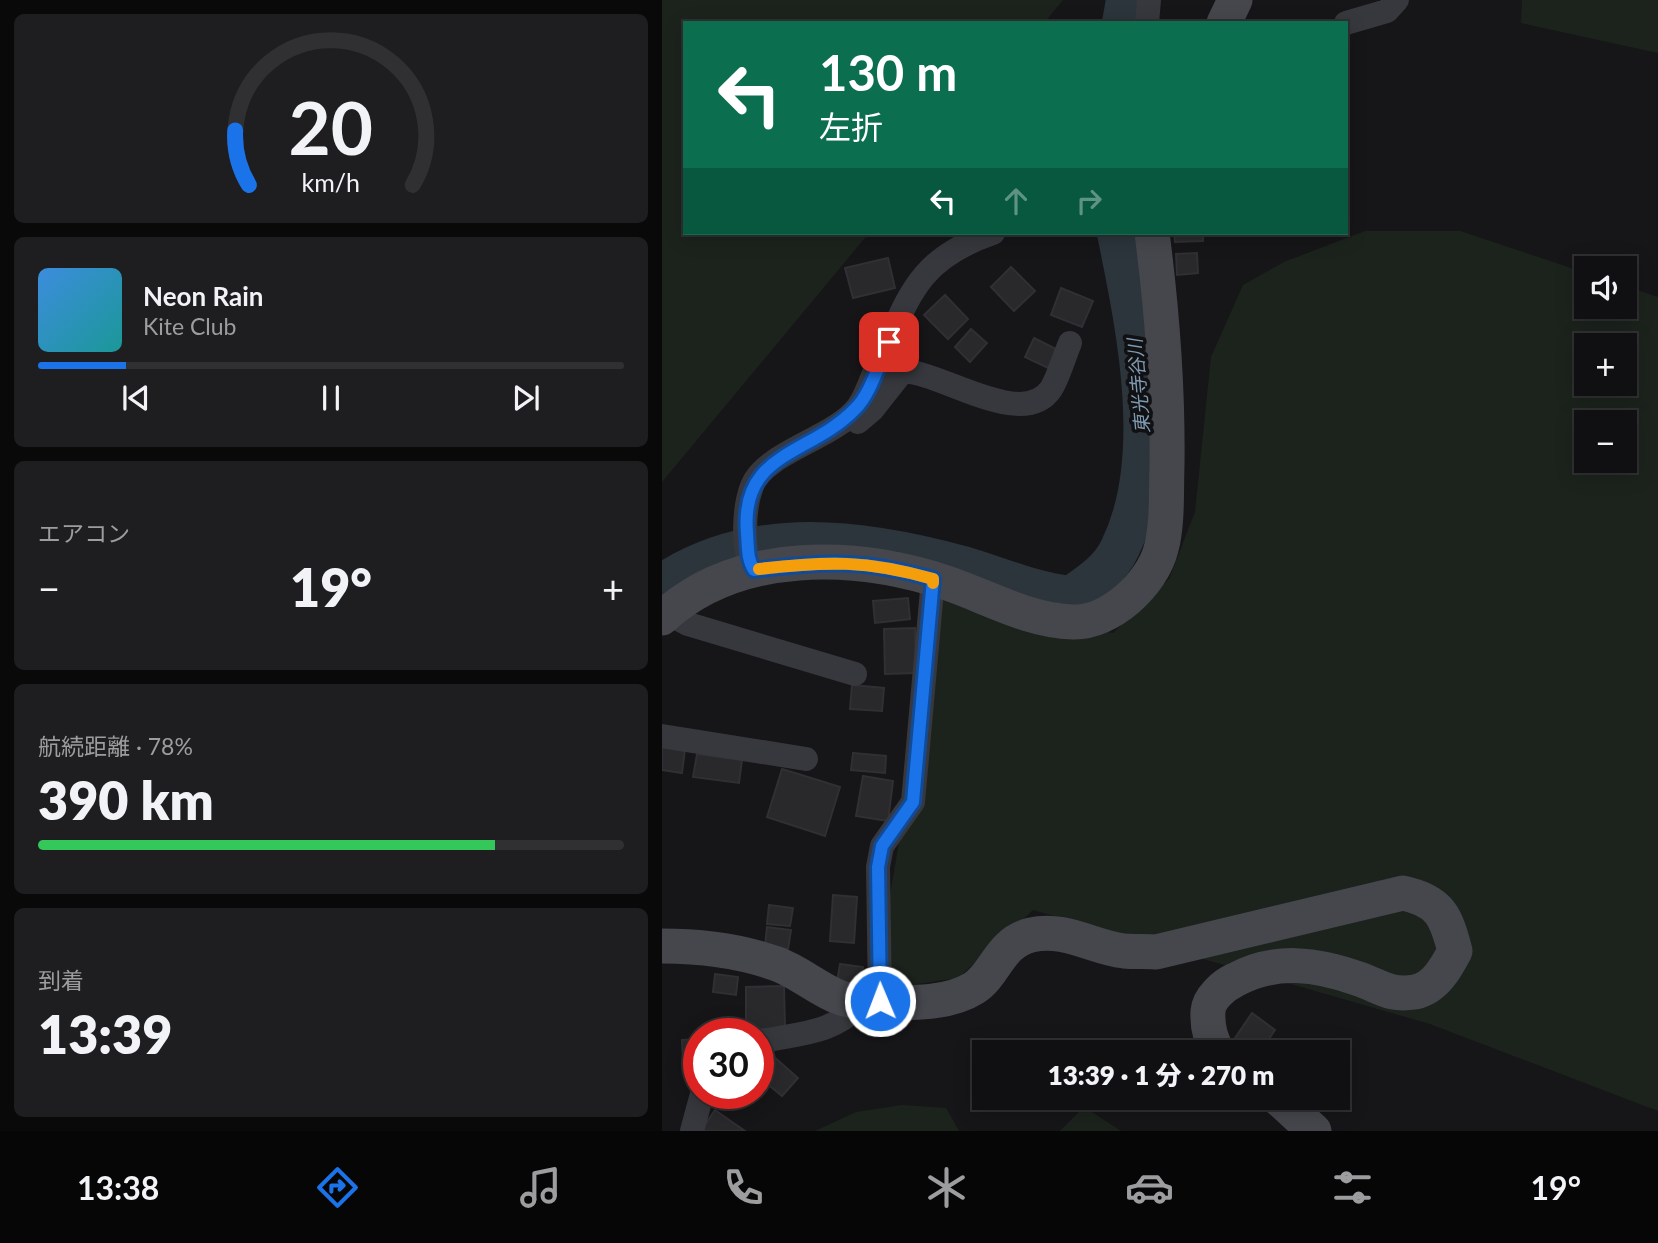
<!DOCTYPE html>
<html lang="ja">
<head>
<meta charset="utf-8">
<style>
  body { margin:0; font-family:Lato,"Noto Sans JP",sans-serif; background:#1e1e20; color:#f1f3f6; height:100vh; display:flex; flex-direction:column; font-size:26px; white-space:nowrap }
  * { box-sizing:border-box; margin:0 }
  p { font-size:23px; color:#9c9d9f }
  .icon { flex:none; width:38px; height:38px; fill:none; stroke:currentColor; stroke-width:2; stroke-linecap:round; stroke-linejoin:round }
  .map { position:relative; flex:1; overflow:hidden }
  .side { display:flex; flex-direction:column; gap:14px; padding:14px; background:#09090a; width:662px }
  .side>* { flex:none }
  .top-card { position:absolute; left:21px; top:21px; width:665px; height:214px; border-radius:0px; box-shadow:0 4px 18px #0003,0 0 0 2px #303032; background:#0b6e4f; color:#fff; overflow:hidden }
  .controls { position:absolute; left:912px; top:256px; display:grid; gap:14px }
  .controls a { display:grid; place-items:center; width:63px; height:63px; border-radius:0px; background:#101012; box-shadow:0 4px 18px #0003,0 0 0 2px #303032; font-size:35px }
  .speed { position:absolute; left:21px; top:1018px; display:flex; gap:14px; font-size:35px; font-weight:700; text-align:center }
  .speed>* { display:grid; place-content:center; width:91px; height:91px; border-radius:50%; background:#101012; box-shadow:0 4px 18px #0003,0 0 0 2px #303032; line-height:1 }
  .speed .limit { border:10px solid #d22; background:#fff; color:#111 }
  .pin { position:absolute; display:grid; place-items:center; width:60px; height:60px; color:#fff; margin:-30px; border-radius:14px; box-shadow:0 4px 10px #0006 }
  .me { position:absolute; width:77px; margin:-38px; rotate:359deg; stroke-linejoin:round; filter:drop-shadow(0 0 5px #0008) }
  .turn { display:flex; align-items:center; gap:24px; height:147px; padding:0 21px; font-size:32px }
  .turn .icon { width:91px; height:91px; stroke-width:2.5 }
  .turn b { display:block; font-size:49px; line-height:60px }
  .lanes { display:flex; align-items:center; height:66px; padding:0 21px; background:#0003; justify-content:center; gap:35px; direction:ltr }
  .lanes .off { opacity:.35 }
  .big { font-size:52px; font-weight:800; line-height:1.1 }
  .side .widget { flex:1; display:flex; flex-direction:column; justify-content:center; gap:10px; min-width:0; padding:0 24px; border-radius:10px; background:#1e1e20 }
  .side .dial { align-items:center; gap:0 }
  .dial svg { height:182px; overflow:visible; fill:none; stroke:#303032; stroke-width:7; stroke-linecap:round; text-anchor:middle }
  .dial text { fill:#f1f3f6; stroke:none }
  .song { display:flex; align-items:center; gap:21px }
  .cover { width:84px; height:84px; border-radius:10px; background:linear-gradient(135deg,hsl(210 70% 55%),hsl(180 70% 35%)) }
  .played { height:7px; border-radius:4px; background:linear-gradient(90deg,#1a73e8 15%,#303032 15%) }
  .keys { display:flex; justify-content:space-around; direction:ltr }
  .heat { display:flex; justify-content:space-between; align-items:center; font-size:38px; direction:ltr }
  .charge { height:10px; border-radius:5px; background:linear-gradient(90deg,#34c759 78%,#303032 0) }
  .trip { position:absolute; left:310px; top:1040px; width:378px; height:70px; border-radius:0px; background:#101012; box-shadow:0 4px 18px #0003,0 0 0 2px #303032; font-weight:800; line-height:70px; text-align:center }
  .tab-bar { display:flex; height:112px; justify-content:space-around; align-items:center; background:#060607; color:#9c9d9f }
  .tab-bar .icon { width:49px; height:49px }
  .tab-bar .selected { color:#1a73e8 }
  .tab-bar b { font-size:32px; color:#f1f3f6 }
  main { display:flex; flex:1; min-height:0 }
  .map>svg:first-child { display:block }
  .green { fill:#1c231d; fill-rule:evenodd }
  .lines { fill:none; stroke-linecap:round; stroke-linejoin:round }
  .river { stroke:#2c353c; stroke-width:40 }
  .building { fill:#29292c; stroke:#303034; stroke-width:2 }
  .street { stroke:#37383d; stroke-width:24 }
  .secondary { stroke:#45474d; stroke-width:35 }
  .route-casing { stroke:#114b97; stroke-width:18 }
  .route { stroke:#1a73e8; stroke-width:12 }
  .slow { stroke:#f59e0b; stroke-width:12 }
  .labels { text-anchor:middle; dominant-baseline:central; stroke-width:7; stroke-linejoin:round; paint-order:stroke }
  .water-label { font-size:19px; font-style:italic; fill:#7f9bb3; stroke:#111113 }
</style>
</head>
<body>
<main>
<section class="side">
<div class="widget dial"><svg viewBox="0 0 100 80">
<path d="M14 69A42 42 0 1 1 86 69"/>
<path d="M14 69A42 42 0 0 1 8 45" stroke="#1a73e8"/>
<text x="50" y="56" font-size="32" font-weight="700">20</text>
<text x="50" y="72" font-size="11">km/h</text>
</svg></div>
<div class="widget">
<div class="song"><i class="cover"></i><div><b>Neon Rain</b><p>Kite Club</p></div></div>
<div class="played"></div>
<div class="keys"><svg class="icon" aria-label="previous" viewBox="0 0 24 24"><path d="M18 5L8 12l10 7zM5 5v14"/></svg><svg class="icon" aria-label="pause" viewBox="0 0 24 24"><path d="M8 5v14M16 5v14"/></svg><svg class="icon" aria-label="next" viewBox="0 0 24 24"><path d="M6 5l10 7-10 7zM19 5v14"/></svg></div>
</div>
<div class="widget"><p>エアコン</p>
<div class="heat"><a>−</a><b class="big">19°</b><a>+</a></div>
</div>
<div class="widget"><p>航続距離 · 78%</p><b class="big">390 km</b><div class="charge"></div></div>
<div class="widget"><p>到着</p><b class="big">13:39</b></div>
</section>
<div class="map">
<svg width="997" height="1131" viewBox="0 0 997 1131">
  <rect width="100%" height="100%" fill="#161618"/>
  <path class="green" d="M 0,0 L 401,0 L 382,23 L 23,23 L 23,233 L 207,233 L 0,482 Z
    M 860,0 L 996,0 L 996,53 L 859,23 Z
    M 703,231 L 798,231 L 924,273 L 924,306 L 962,306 L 963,286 L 996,297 L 996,1111 L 768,1024 L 371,910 L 296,978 L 227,988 L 227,901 L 279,595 L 328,616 L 451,633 L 507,579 L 533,512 L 549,357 L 581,285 L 622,262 ZM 924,345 L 962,345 L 962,383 L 924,383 ZM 924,422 L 962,422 L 962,460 L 924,460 Z
    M 240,1105 L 284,1108 L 297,1131 L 153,1131 L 194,1112 Z
    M 422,1107 L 459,1131 L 398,1131 Z"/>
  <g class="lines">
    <path class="river" d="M 460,23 L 464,0
      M 0,584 C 90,523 202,539 301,566 C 338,577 371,592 409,596 C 428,583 448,570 458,548 C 502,458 474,327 455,233"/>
  </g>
  <path class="building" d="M 512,233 L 541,233 L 541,241 L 513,242 Z
    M 535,253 L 536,273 L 515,275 L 514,254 Z
    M 226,258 L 233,288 L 191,298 L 183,268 Z
    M 349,267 L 373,291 L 352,311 L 329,287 Z
    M 399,288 L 431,301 L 420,327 L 389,315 Z
    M 283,295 L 306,319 L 286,339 L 262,315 Z
    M 309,329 L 325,343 L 308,362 L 293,347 Z
    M 372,338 L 394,349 L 386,368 L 363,357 Z
    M 246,598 L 248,619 L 213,623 L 211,601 Z
    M 253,628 L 254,673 L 223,674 L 222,629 Z
    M 190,685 L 222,688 L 220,711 L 188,709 Z
    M 0,746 L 23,749 L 20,773 L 0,770 Z
    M 191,753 L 224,756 L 223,773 L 189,770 Z
    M 35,754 L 80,760 L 77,783 L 31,777 Z
    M 120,769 L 178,787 L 163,836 L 105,817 Z
    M 201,776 L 231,781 L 226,821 L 194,816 Z
    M 171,895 L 195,897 L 192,943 L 168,941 Z
    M 107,905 L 131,908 L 128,926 L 105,924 Z
    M 105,927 L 129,930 L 126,949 L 103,946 Z
    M 178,964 L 201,967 L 198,985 L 175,982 Z
    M 53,974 L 76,977 L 74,995 L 51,992 Z
    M 122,986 L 123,1029 L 84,1029 L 84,987 Z
    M 590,1013 L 613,1030 L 598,1052 L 587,1052 L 571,1041 Z
    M 68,1024 L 73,1034 L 47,1034 Z
    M 37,1039 L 37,1062 L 21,1063 L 20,1040 Z
    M 352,1041 L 379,1051 L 379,1052 L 349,1052 Z
    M 110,1055 L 136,1078 L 120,1096 L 96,1076 L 96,1071 Z
    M 53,1110 L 83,1131 L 39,1131 Z"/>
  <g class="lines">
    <path class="street" d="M 485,23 L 487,0
      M 684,23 L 725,11 L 735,0
      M 196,422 L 210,410 L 240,372 C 274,368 360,432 389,389 C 397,376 402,357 408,343
      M 92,570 C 79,550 82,507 90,486 C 103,452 173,438 196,407 C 204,396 209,380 214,368 C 247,299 252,260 331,233
      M 5,613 L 26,624 L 193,674
      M 0,736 L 144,759
      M 218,1001 L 216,867 L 220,846 L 251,802 L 271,579
      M 96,1042 C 136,1033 171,1035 199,1003
      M 30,1131 L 40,1094"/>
    <path class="secondary" d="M 562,23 L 573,0
      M 0,618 C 76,548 194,553 285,583 C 326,597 367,621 411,622 C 448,623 490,584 499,549 C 506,523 504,491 505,465 C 506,387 500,310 490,233
      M 0,946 C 38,946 79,951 115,964 C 145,975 168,1002 202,1002 C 236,1002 282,1007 312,988 C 334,974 337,943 369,935 C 403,927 430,947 462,951 C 473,952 484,951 494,952 L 741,893 C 778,901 784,916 793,951 C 784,968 773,988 753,992 C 727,996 720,987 697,979 C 655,964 613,958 573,980 C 562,985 547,998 546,1011 C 545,1027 548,1039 556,1052
      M 615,1097 L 652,1131"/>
  </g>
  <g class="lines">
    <defs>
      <path id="route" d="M 218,1001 L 216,867 L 220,846 L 251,802 L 271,579 C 201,559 163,561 92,570 C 85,559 86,546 85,533 C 78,451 148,456 193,409 C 209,394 217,362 227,342"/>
    </defs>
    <use href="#route" class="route-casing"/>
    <use href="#route" class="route"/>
    <path class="slow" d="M 97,569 C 164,561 205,560 271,579 L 271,583"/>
  </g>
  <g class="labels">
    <g class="water-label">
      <text transform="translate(476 386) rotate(-95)">東光寺谷川</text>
    </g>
  </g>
</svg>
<div class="controls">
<a><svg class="icon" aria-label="sound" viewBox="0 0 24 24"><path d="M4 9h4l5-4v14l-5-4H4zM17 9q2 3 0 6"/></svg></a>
<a>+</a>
<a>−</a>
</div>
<div class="speed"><div class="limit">30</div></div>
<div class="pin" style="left:227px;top:342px;background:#d93025"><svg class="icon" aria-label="arrive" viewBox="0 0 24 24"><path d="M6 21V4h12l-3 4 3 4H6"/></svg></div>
<svg class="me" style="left:218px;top:1001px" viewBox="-20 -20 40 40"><circle r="17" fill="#1a73e8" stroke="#fff" stroke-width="3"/><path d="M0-11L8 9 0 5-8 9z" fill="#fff"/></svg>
<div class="trip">13:39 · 1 分 · 270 m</div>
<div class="top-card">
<div class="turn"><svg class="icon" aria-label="left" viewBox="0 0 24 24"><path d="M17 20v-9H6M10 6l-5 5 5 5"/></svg><div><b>130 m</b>左折</div></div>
<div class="lanes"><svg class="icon" aria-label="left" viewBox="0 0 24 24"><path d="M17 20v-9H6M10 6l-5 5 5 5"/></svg><svg class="icon off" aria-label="ahead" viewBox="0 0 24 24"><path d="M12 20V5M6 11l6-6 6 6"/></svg><svg class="icon off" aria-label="right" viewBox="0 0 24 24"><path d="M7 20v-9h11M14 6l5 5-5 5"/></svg></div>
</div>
</div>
</main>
<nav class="tab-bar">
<b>13:38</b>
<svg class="icon selected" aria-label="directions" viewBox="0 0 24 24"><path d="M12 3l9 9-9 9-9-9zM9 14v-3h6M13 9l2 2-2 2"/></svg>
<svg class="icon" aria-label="music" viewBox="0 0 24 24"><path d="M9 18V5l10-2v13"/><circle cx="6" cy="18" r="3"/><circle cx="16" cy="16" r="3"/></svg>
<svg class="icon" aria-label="phone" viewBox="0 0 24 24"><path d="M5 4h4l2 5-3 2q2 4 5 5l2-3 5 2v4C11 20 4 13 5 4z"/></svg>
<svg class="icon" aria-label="climate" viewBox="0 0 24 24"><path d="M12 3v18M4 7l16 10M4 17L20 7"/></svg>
<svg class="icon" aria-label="car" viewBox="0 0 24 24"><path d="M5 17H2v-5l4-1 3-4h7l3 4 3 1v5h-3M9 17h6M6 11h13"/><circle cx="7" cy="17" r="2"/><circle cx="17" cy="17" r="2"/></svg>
<svg class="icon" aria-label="filters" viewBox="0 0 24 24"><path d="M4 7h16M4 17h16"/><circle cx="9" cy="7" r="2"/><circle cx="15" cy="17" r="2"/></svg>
<b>19°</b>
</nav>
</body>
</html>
